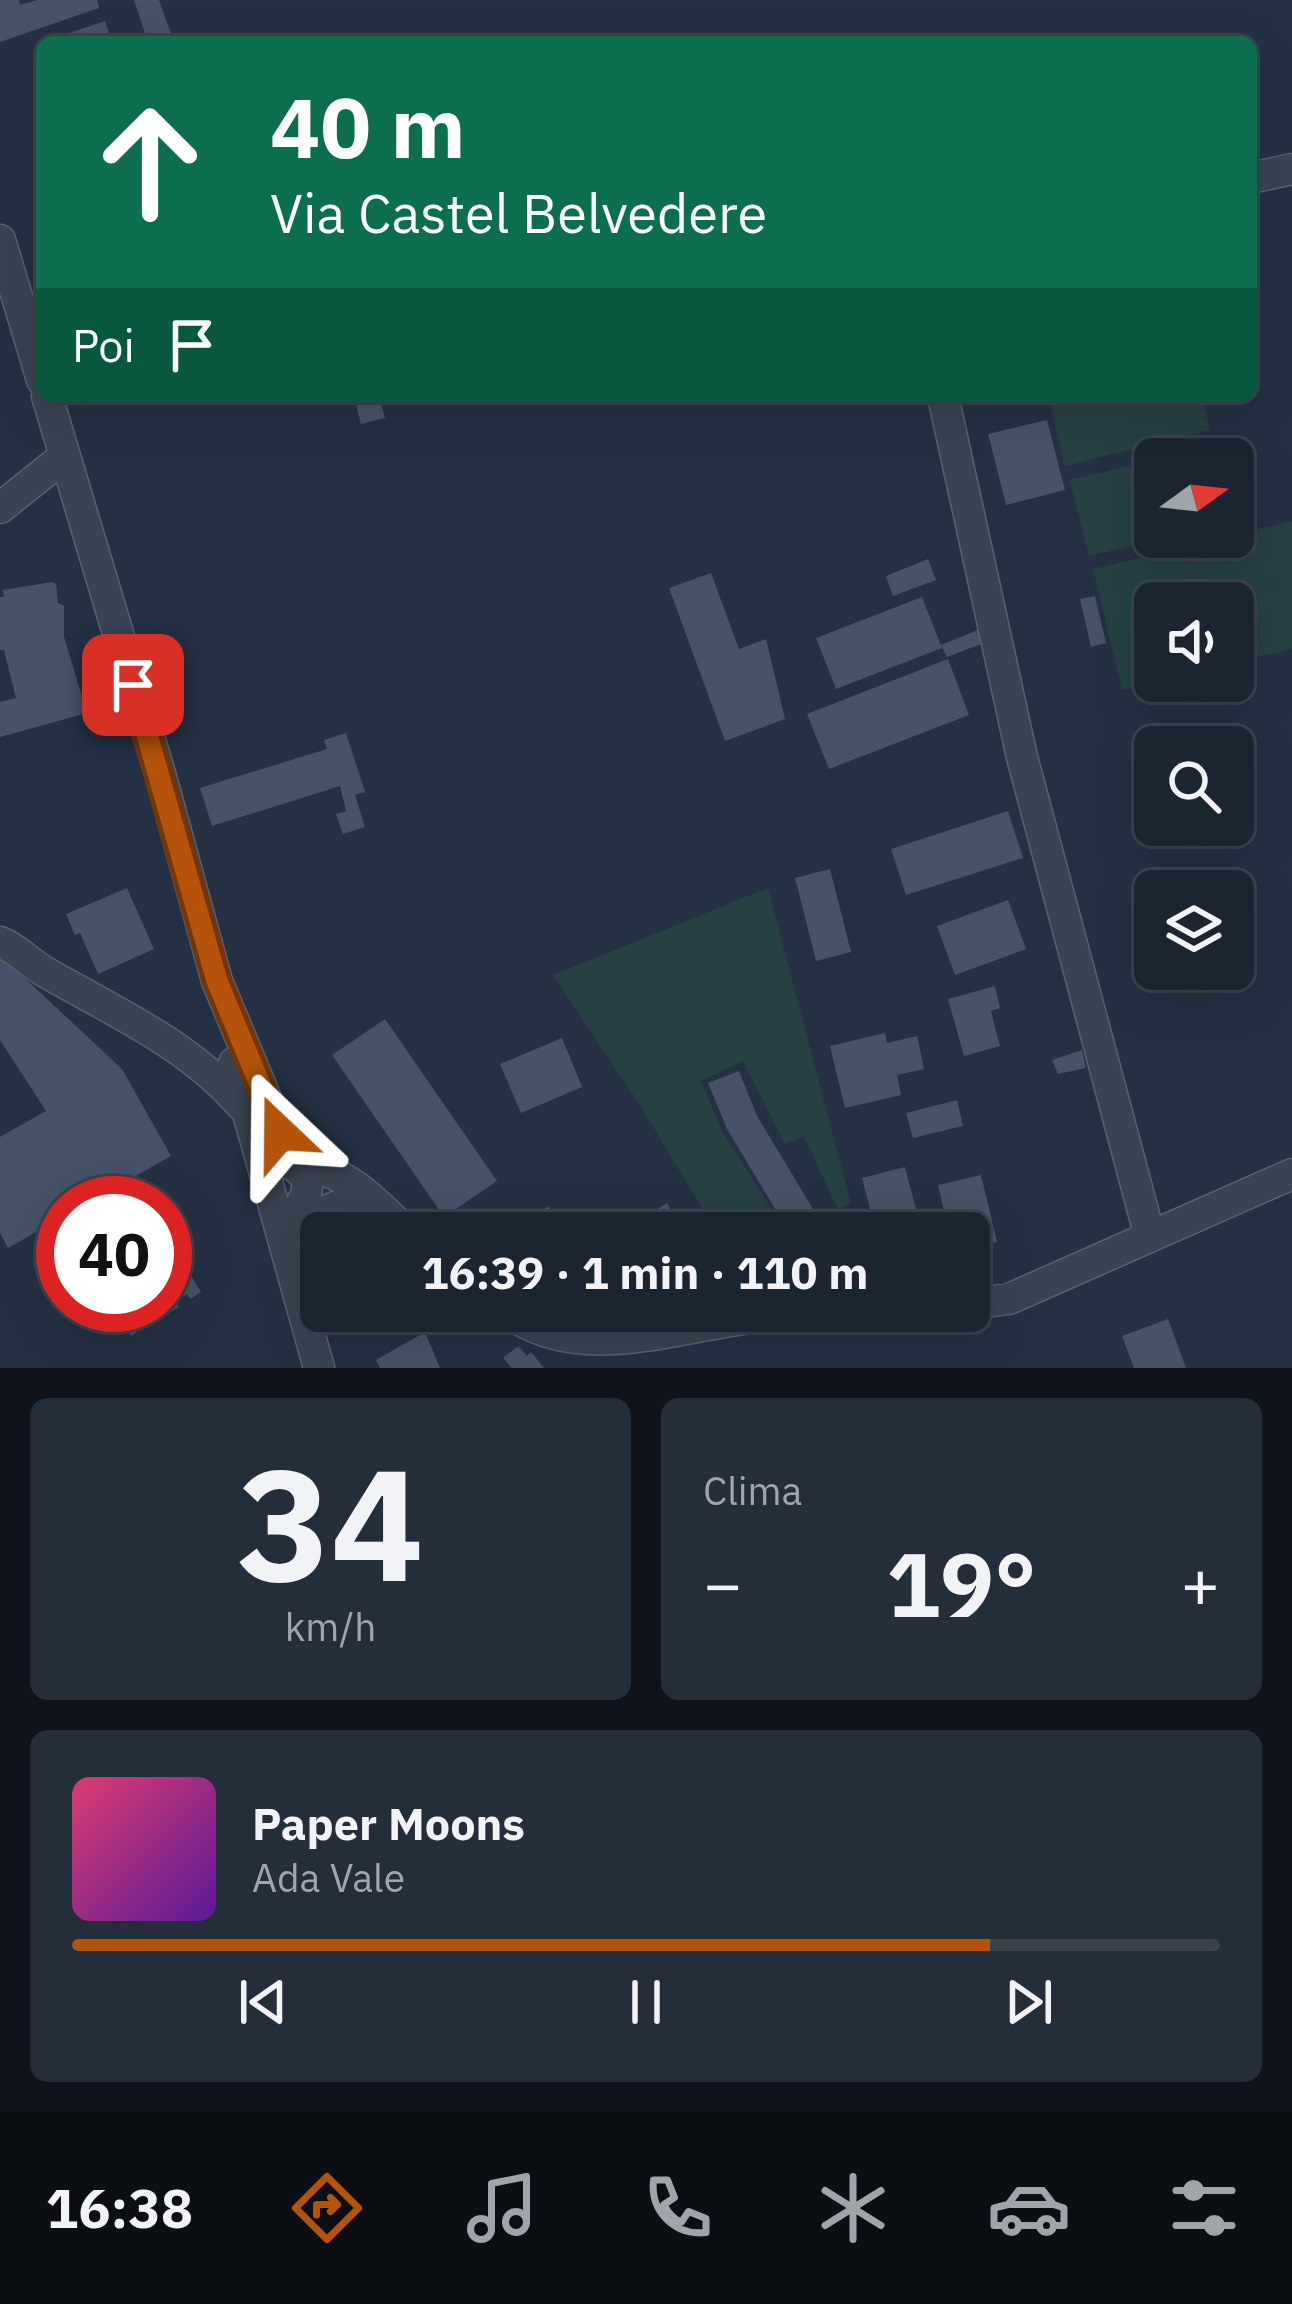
<!DOCTYPE html>
<html lang="it">
<head>
<meta charset="utf-8">
<style>
  body { margin:0; font-family:"IBM Plex Sans",sans-serif; background:#242d3a; color:#f1f3f6; height:100vh; display:flex; flex-direction:column; font-size:45px; white-space:nowrap }
  * { box-sizing:border-box; margin:0 }
  p { font-size:39px; color:#a0a5ac }
  .icon { flex:none; width:66px; height:66px; fill:none; stroke:currentColor; stroke-width:2; stroke-linecap:round; stroke-linejoin:round }
  .map { position:relative; height:1368px; overflow:hidden }
  .panel { display:flex; flex-direction:column; gap:30px; padding:30px; background:#0f141c; flex:1 }
  .panel>* { flex:none }
  .banner { position:absolute; left:36px; top:36px; width:1221px; height:366px; border-radius:18px; box-shadow:0 12px 48px #0002,0 0 0 3px #39424d; background:#0b6e4f; color:#fff; overflow:hidden }
  .needle { width:78px; rotate:75deg }
  .fabs { position:absolute; left:1134px; top:438px; display:grid; gap:24px }
  .fabs a { display:grid; place-items:center; width:120px; height:120px; border-radius:18px; background:#1b2532; box-shadow:0 12px 48px #0002,0 0 0 3px #39424d; font-size:60px }
  .speed { position:absolute; left:36px; top:1176px; display:flex; gap:24px; font-size:60px; font-weight:700; text-align:center }
  .speed>* { display:grid; place-content:center; width:156px; height:156px; border-radius:50%; background:#1b2532; box-shadow:0 12px 48px #0002,0 0 0 3px #39424d; line-height:1 }
  .speed .limit { border:18px solid #d22; background:#fff; color:#111 }
  .pin { position:absolute; display:grid; place-items:center; width:102px; height:102px; color:#fff; margin:-51px; border-radius:24px; box-shadow:0 6px 18px #0006 }
  .me { position:absolute; width:132px; margin:-66px; rotate:337deg; stroke-linejoin:round; filter:drop-shadow(0 0 9px #0008) }
  .turn { display:flex; align-items:center; gap:42px; height:252px; padding:0 36px; font-size:54px }
  .turn .icon { width:156px; height:156px; stroke-width:2.5 }
  .turn b { display:block; font-size:84px; line-height:102px }
  .then { display:flex; align-items:center; height:114px; padding:0 36px; background:#0003; gap:24px; font-size:45px }
  .big { font-size:90px; font-weight:700; line-height:1.1 }
  .panel .card { flex:1; display:flex; flex-direction:column; justify-content:center; gap:18px; min-width:0; padding:0 42px; border-radius:18px; background:#242d3a }
  .panel .dial { align-items:center; gap:0 }
  .dial b { font-size:156px; line-height:1 }
  .song { display:flex; align-items:center; gap:36px }
  .cover { width:144px; height:144px; border-radius:18px; background:linear-gradient(135deg,hsl(340 70% 55%),hsl(270 70% 35%)) }
  .played { height:12px; border-radius:6px; background:linear-gradient(90deg,#b45309 80%,#39424d 80%) }
  .keys { display:flex; justify-content:space-around; direction:ltr }
  .heat { display:flex; justify-content:space-between; align-items:center; font-size:66px; direction:ltr }
  .panel .tiles { flex:1; display:grid; gap:30px; grid-template-columns:1fr 1fr }
  .card:last-child { grid-column:span 2 }
  .trip { position:absolute; left:300px; top:1212px; width:690px; height:120px; border-radius:18px; background:#1b2532; box-shadow:0 12px 48px #0002,0 0 0 3px #39424d; font-weight:700; line-height:120px; text-align:center }
  .menu { display:flex; height:192px; justify-content:space-around; align-items:center; background:#0b0f14; color:#a0a5ac }
  .menu .icon { width:84px; height:84px }
  .menu .current { color:#b45309 }
  .menu b { font-size:54px; color:#f1f3f6 }
  .map>svg:first-child { display:block }
  .green { fill:#264044 }
  .building { fill:#465367 }
  .lines { fill:none; stroke-linecap:round; stroke-linejoin:round }
  .minor-casing { stroke:#576170; stroke-width:33 }
  .minor { stroke:#394352; stroke-width:30 }
  .route-casing { stroke:#753606; stroke-width:30 }
  .route { stroke:#b45309; stroke-width:21 }
</style>
</head>
<body>
<div class="map">
<svg width="1292" height="1368" viewBox="0 0 1292 1368">
  <rect width="100%" height="100%" fill="#243143"/>
  <path class="green" d="M 1048,396 L 1202,396 L 1210,430 L 1065,466 Z
    M 1155,460 L 1155,537 L 1167,537 L 1089,556 L 1070,480 Z
    M 1292,521 L 1292,649 L 1233,663 L 1233,603 L 1155,603 L 1155,681 L 1160,681 L 1122,690 L 1093,569 Z
    M 768,888 L 851,1204 L 838,1210 L 804,1136 L 785,1144 L 743,1061 L 701,1081 L 722,1131 L 787,1233 L 717,1233 L 638,1102 L 553,975 Z"/>
  <path class="building" d="M 0,0 L 19,0 L 20,5 L 37,0 L 97,0 L 99,8 L 0,42 Z
    M 134,0 L 159,0 L 174,42 L 148,42 Z
    M 105,21 L 112,42 L 46,42 L 46,41 Z
    M 354,396 L 379,396 L 385,418 L 361,424 Z
    M 1047,420 L 1065,490 L 1006,505 L 988,434 Z
    M 928,559 L 936,580 L 893,596 L 886,576 Z
    M 711,573 L 739,649 L 766,639 L 785,719 L 725,741 L 669,588 Z
    M 52,582 L 56,584 L 58,603 L 64,606 L 64,637 L 87,713 L 0,737 L 0,702 L 16,698 L 4,650 L 0,650 L 0,597 L 4,597 L 3,590 Z
    M 1095,596 L 1106,643 L 1091,647 L 1080,599 Z
    M 922,597 L 942,648 L 836,689 L 816,638 Z
    M 978,630 L 981,644 L 947,657 L 941,645 Z
    M 948,659 L 969,715 L 829,769 L 807,714 Z
    M 346,733 L 365,792 L 355,795 L 365,827 L 343,834 L 336,814 L 346,811 L 340,786 L 212,826 L 200,788 L 327,749 L 324,740 Z
    M 1008,811 L 1023,858 L 906,895 L 891,849 Z
    M 830,869 L 851,952 L 816,961 L 795,878 Z
    M 127,888 L 154,949 L 98,974 L 80,933 L 75,935 L 66,914 Z
    M 1008,900 L 1026,949 L 955,975 L 937,926 Z
    M 0,955 L 122,1069 L 171,1156 L 88,1203 L 63,1203 L 63,1217 L 8,1248 L 0,1233 L 0,1137 L 46,1111 L 0,1040 Z
    M 995,986 L 1000,1008 L 991,1011 L 1000,1046 L 964,1056 L 948,999 Z
    M 385,1019 L 497,1181 L 444,1217 L 332,1055 Z
    M 885,1033 L 887,1043 L 917,1036 L 924,1069 L 897,1075 L 901,1095 L 845,1108 L 830,1046 Z
    M 562,1038 L 582,1087 L 521,1113 L 500,1064 Z
    M 1082,1050 L 1086,1068 L 1058,1074 L 1052,1060 Z
    M 739,1071 L 757,1116 L 816,1214 L 786,1227 L 727,1129 L 708,1083 Z
    M 957,1100 L 963,1126 L 913,1138 L 906,1113 Z
    M 905,1167 L 922,1233 L 876,1233 L 862,1178 Z
    M 981,1175 L 997,1242 L 969,1249 L 969,1233 L 949,1233 L 938,1185 Z
    M 667,1203 L 678,1222 L 664,1230 L 666,1233 L 618,1233 Z
    M 548,1206 L 567,1233 L 540,1233 L 543,1230 L 534,1217 Z
    M 165,1246 L 174,1261 L 180,1257 L 201,1292 L 190,1299 L 187,1294 L 175,1301 L 179,1307 L 162,1317 L 159,1311 L 134,1326 L 137,1332 L 131,1336 L 113,1305 L 165,1305 Z
    M 573,1311 L 601,1311 L 619,1335 L 587,1335 Z
    M 1168,1319 L 1186,1368 L 1134,1368 L 1122,1336 Z
    M 425,1332 L 440,1368 L 380,1368 L 376,1360 Z
    M 518,1346 L 527,1356 L 531,1352 L 544,1368 L 512,1368 L 503,1358 Z"/>
  <g class="lines">
    <defs>
      <path id="minor" d="M 1251,178 L 1292,169
        M 0,240 L 42,380
        M 47,396 L 161,777 L 217,981 L 294,1165 L 308,1179 L 306,1196 L 302,1202
        M 943,396 L 1022,757 L 1150,1237
        M 0,508 L 65,456
        M 0,942 C 18,949 30,964 47,973 C 117,1013 189,1045 242,1106
        M 234,1063 L 319,1368
        M 289,1164 C 350,1169 365,1195 409,1233
        M 302,1202 L 312,1277 L 321,1306
        M 308,1225 C 333,1201 348,1201 381,1208
        M 969,1304 L 1009,1299 L 1292,1174
        M 506,1311 C 583,1368 682,1323 768,1316 C 818,1312 868,1317 918,1311"/>
    </defs>
    <use href="#minor" class="minor-casing"/>
    <use href="#minor" class="minor"/>
  </g>
  <g class="lines">
    <defs>
      <path id="route" d="M 133,685 L 217,981 L 280,1133"/>
    </defs>
    <use href="#route" class="route-casing"/>
    <use href="#route" class="route"/>
  </g>
</svg>
<div class="fabs">
<a><svg class="needle" viewBox="-14 -14 28 28"><path d="M0-13l5 13h-10z" fill="#e53935"/><path d="M0 13l5-13h-10z" fill="#a0a5ac"/></svg></a>
<a><svg class="icon" aria-label="sound" viewBox="0 0 24 24"><path d="M4 9h4l5-4v14l-5-4H4zM17 9q2 3 0 6"/></svg></a>
<a><svg class="icon" aria-label="search" viewBox="0 0 24 24"><circle cx="10" cy="10" r="6"/><path d="M15 15l6 6"/></svg></a>
<a><svg class="icon" aria-label="layers" viewBox="0 0 24 24"><path d="M12 4l9 5-9 5-9-5zM3 14l9 5 9-5"/></svg></a>
</div>
<div class="speed"><div class="limit">40</div></div>
<div class="pin" style="left:133px;top:685px;background:#d93025"><svg class="icon" aria-label="arrive" viewBox="0 0 24 24"><path d="M6 21V4h12l-3 4 3 4H6"/></svg></div>
<svg class="me" style="left:280px;top:1133px" viewBox="-20 -20 40 40"><path d="M0-17L14 15 0 8-14 15z" fill="#b45309" stroke="#fff" stroke-width="4"/></svg>
<div class="trip">16:39 · 1 min · 110 m</div>
<div class="banner">
<div class="turn"><svg class="icon" aria-label="ahead" viewBox="0 0 24 24"><path d="M12 20V5M6 11l6-6 6 6"/></svg><div><b>40 m</b>Via Castel Belvedere</div></div>
<div class="then">Poi<svg class="icon" aria-label="arrive" viewBox="0 0 24 24"><path d="M6 21V4h12l-3 4 3 4H6"/></svg></div>
</div>
</div>
<section class="panel">
<div class="tiles">
<div class="card dial"><b>34</b><p>km/h</p></div>
<div class="card"><p>Clima</p>
<div class="heat"><a>−</a><b class="big">19°</b><a>+</a></div>
</div>
<div class="card">
<div class="song"><i class="cover"></i><div><b>Paper Moons</b><p>Ada Vale</p></div></div>
<div class="played"></div>
<div class="keys"><svg class="icon" aria-label="previous" viewBox="0 0 24 24"><path d="M18 5L8 12l10 7zM5 5v14"/></svg><svg class="icon" aria-label="pause" viewBox="0 0 24 24"><path d="M8 5v14M16 5v14"/></svg><svg class="icon" aria-label="next" viewBox="0 0 24 24"><path d="M6 5l10 7-10 7zM19 5v14"/></svg></div>
</div>
</div>
</section>
<nav class="menu">
<b>16:38</b>
<svg class="icon current" aria-label="directions" viewBox="0 0 24 24"><path d="M12 3l9 9-9 9-9-9zM9 14v-3h6M13 9l2 2-2 2"/></svg>
<svg class="icon" aria-label="music" viewBox="0 0 24 24"><path d="M9 18V5l10-2v13"/><circle cx="6" cy="18" r="3"/><circle cx="16" cy="16" r="3"/></svg>
<svg class="icon" aria-label="phone" viewBox="0 0 24 24"><path d="M5 4h4l2 5-3 2q2 4 5 5l2-3 5 2v4C11 20 4 13 5 4z"/></svg>
<svg class="icon" aria-label="climate" viewBox="0 0 24 24"><path d="M12 3v18M4 7l16 10M4 17L20 7"/></svg>
<svg class="icon" aria-label="car" viewBox="0 0 24 24"><path d="M5 17H2v-5l4-1 3-4h7l3 4 3 1v5h-3M9 17h6M6 11h13"/><circle cx="7" cy="17" r="2"/><circle cx="17" cy="17" r="2"/></svg>
<svg class="icon" aria-label="filters" viewBox="0 0 24 24"><path d="M4 7h16M4 17h16"/><circle cx="9" cy="7" r="2"/><circle cx="15" cy="17" r="2"/></svg>
</nav>
</body>
</html>
